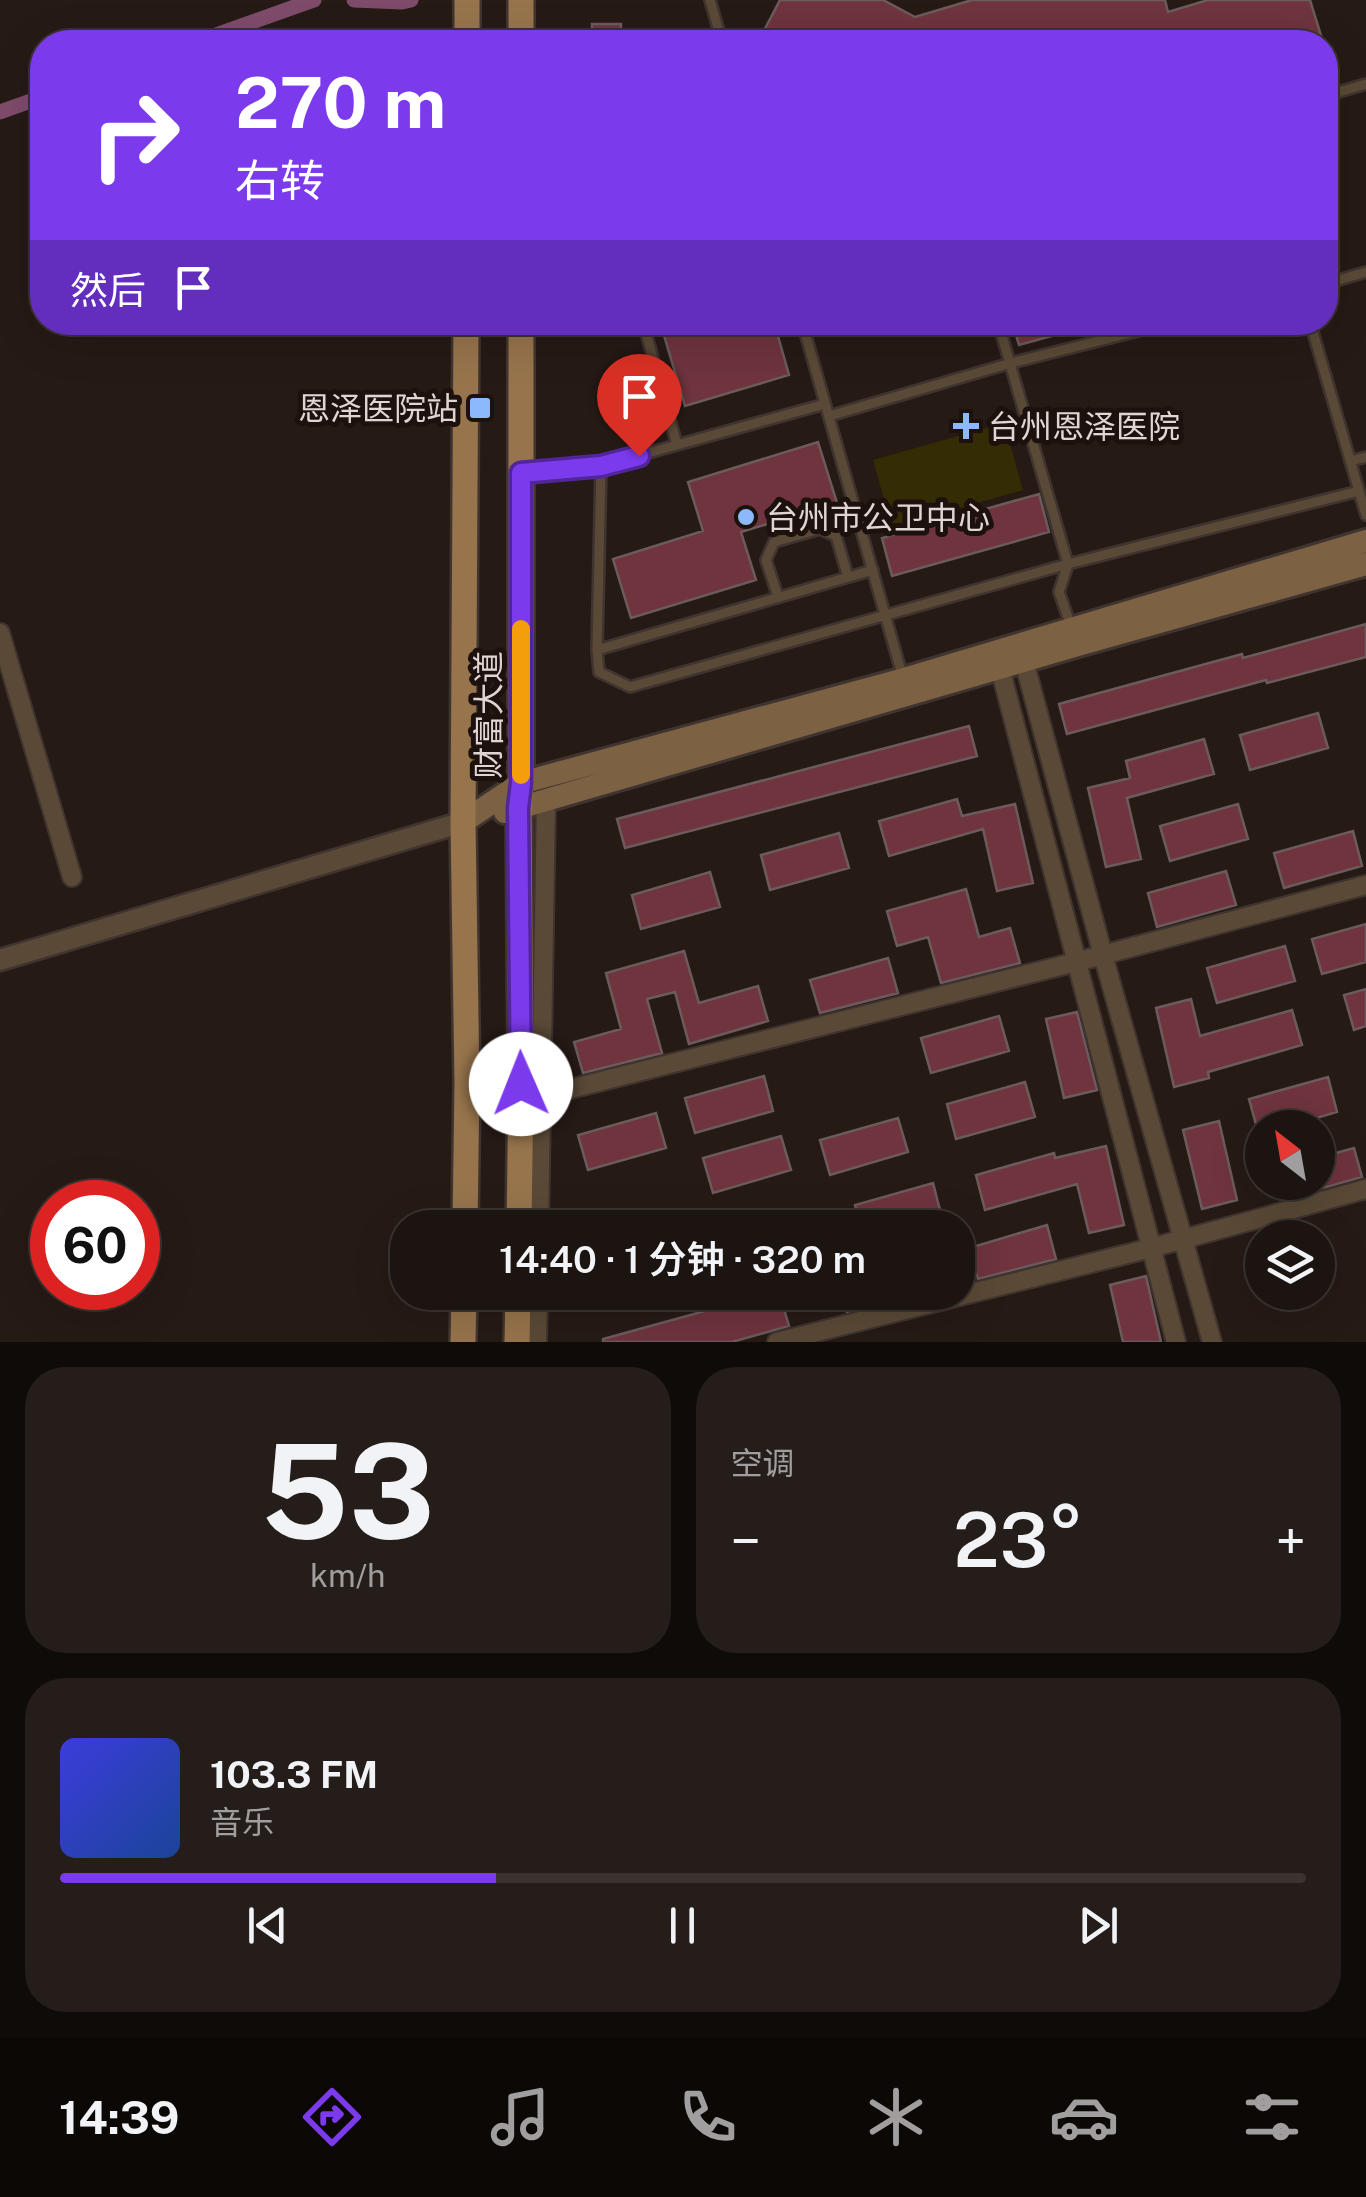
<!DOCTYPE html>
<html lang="zh">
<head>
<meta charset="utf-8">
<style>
  body { margin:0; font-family:"Public Sans","Noto Sans SC",sans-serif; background:#251d19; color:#f1f3f6; height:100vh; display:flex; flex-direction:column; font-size:38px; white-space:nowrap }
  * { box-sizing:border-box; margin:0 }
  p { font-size:32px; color:#a09e9f }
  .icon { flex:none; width:55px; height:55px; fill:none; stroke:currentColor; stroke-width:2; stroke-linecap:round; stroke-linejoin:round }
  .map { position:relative; height:1342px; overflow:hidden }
  .drawer { display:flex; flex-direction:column; gap:25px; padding:25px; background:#0f0b09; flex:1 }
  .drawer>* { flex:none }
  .banner { position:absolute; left:30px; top:30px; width:1308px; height:305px; border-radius:40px; box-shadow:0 10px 40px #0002,0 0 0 2px #3a3330; background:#7c3aed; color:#fff; overflow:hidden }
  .needle { width:65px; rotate:329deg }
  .controls { position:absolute; left:1245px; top:1110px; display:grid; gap:20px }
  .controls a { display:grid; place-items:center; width:90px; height:90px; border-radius:50%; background:#1c1410; box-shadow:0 10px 40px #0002,0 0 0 2px #3a3330; font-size:50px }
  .speed { position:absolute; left:30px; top:1180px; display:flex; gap:20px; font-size:50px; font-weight:700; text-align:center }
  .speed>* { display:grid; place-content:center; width:130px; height:130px; border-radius:50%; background:#1c1410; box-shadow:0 10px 40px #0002,0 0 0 2px #3a3330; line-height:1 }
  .speed .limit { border:15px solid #d22; background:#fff; color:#111 }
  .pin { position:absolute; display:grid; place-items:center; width:85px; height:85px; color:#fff; margin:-102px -42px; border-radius:50% 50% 50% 0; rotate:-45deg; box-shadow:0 0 10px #0007 }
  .pin .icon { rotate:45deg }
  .me { position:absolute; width:110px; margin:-55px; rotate:359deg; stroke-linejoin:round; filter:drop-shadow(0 0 8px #0008) }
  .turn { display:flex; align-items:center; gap:35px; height:210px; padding:0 40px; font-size:45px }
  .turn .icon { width:130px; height:130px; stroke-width:2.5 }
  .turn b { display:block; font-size:70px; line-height:85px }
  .then { display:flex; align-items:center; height:95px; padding:0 40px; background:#0003; gap:20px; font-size:38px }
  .big { font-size:75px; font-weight:600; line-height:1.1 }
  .drawer .widget { flex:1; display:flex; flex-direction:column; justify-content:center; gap:15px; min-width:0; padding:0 35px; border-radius:40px; background:#251d19 }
  .drawer .dial { align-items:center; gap:0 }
  .dial b { font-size:130px; line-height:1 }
  .song { display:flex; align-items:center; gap:30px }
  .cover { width:120px; height:120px; border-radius:15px; background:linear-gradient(135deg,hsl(240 70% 55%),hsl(220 70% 35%)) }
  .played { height:10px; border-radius:5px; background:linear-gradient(90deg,#7c3aed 35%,#3a3330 35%) }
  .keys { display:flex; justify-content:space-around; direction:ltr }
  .heat { display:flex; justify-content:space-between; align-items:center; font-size:55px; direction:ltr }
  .drawer .tiles { flex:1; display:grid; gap:25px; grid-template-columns:1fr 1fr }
  .widget:last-child { grid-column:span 2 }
  .trip { position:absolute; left:390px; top:1210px; width:585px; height:100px; border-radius:40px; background:#1c1410; box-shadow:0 10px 40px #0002,0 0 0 2px #3a3330; font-weight:600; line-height:100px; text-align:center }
  .tab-bar { display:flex; height:160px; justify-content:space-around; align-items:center; background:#0b0806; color:#a09e9f }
  .tab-bar .icon { width:70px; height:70px }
  .tab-bar .active { color:#7c3aed }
  .tab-bar b { font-size:45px; color:#f1f3f6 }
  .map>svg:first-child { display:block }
  .green { fill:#342c05 }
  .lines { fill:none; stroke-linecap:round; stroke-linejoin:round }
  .canal { stroke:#7f4b6b; stroke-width:15 }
  .building { fill:#6f343e; stroke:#6b5b5d; stroke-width:2.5 }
  .service-casing { stroke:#403430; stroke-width:14 }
  .minor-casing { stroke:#403430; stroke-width:22 }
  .tertiary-casing { stroke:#403430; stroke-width:25 }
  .secondary-casing { stroke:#403430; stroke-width:28 }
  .primary-casing { stroke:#403430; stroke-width:30 }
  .service { stroke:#5a4936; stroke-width:9 }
  .minor { stroke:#5a4936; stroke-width:18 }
  .tertiary { stroke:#5a4936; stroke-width:20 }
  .secondary { stroke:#7d6143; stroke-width:22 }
  .primary { stroke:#97744c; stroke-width:25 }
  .route-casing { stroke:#51269a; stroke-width:25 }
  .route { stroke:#7c3aed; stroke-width:18 }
  .slow { stroke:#f59e0b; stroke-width:18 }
  .poi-dot { fill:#8bb9fc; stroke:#1c110d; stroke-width:4 }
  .labels { text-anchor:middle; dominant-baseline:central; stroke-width:10; stroke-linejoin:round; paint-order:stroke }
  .poi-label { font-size:32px; fill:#dfd6d3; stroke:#1c110d; text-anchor:start }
  .street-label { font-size:32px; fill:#dfd6d3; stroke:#1c110d }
</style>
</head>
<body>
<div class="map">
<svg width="1366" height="1342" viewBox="0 0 1366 1342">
  <rect width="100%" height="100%" fill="#261a15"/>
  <path class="green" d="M 1004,423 L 1023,490 L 892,527 L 873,460 Z"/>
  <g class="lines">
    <path class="canal" d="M 354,0 L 402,2 L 411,0
      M 196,42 L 314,0
      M 0,112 L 42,97"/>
  </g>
  <path class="building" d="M 780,0 L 883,0 L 915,17 L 972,0 L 1165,0 L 1168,12 L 1208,0 L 1310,0 L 1323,42 L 758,42 Z
    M 592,24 L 621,24 L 621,42 L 592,42 Z
    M 660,322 L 774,322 L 789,375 L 685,406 Z
    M 1012,322 L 1088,322 L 1088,326 L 1019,345 Z
    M 818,442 L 837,503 L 741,532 L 756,580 L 631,618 L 613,559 L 703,531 L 688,482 Z
    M 1039,494 L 1049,532 L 892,576 L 882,538 Z
    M 1366,624 L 1366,657 L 1267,683 L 1266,680 L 1067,734 L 1059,704 L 1242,654 L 1243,658 Z
    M 1318,713 L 1328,748 L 1250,770 L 1240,735 Z
    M 969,726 L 977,756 L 625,848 L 617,819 Z
    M 1204,739 L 1214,774 L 1127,798 L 1141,859 L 1106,867 L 1088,788 L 1130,778 L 1126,761 Z
    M 957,799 L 962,816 L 1015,804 L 1033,883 L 997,891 L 983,829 L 889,856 L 879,821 Z
    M 1238,804 L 1248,839 L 1170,861 L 1160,826 Z
    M 1353,831 L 1362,866 L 1284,888 L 1274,853 Z
    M 839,833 L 849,868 L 770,890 L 761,855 Z
    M 1226,871 L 1236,905 L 1157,927 L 1148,893 Z
    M 710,872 L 720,907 L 641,929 L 632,895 Z
    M 966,889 L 979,937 L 1010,928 L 1020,963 L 941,983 L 928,937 L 897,946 L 887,911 Z
    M 1366,924 L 1366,962 L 1322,974 L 1312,939 Z
    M 1285,946 L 1295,981 L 1217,1003 L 1207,968 Z
    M 684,951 L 699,1003 L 758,986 L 768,1021 L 689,1044 L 675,992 L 647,999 L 662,1053 L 583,1073 L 574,1042 L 621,1029 L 606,973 Z
    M 888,958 L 898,993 L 820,1013 L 810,980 Z
    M 1366,989 L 1366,1026 L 1354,1030 L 1344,995 Z
    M 1191,999 L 1200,1036 L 1292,1010 L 1302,1045 L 1208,1072 L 1209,1078 L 1174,1087 L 1156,1008 Z
    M 1077,1012 L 1097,1090 L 1064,1098 L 1046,1019 Z
    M 999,1016 L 1009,1051 L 931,1073 L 921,1038 Z
    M 764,1076 L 773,1111 L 695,1133 L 685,1098 Z
    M 1328,1077 L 1337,1112 L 1283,1128 L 1257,1128 L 1249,1099 Z
    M 1025,1082 L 1035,1117 L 956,1139 L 947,1104 Z
    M 656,1113 L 666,1148 L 588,1170 L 578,1135 Z
    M 898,1118 L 908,1152 L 830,1175 L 820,1140 Z
    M 1219,1121 L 1237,1200 L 1202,1209 L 1183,1130 Z
    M 781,1136 L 791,1170 L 713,1193 L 703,1158 Z
    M 1106,1146 L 1124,1225 L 1089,1233 L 1077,1184 L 985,1210 L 976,1175 L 1054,1153 L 1055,1158 Z
    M 1354,1148 L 1362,1177 L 1284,1199 L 1279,1182 L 1318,1182 L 1318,1158 Z
    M 933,1183 L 942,1218 L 908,1228 L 861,1228 L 855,1205 Z
    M 1047,1225 L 1056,1259 L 978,1279 L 969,1248 Z
    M 1146,1276 L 1161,1342 L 1123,1342 L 1110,1285 Z
    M 774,1292 L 779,1292 L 789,1326 L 732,1342 L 603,1342 L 603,1339 Z
    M 842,1292 L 916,1292 L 916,1294 L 847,1312 Z"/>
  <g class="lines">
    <defs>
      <path id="service" d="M 710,0 L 722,42
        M 1325,96 L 1366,84
        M 1325,284 L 1366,272
        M 643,322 L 677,445
        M 802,322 L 903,678
        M 998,322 L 1068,564 L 1059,592 L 1071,626
        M 829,416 L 1011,363 L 1174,322
        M 1350,461 L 1366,457
        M 601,466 L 597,650 L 599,672 L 630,687 L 1068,564 L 1359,491 L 1310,322
        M 524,473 L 601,466 L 825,404
        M 1359,491 L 1366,515
        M 778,597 L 766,560 L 774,542 L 820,529 L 836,536 L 848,577
        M 597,650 L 873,570"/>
      <path id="minor" d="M 0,633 L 72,877
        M 1024,661 L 1103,955 L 1212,1342
        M 1000,668 L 1176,1342
        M 542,1096 L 1076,962 L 1366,885
        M 539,1228 L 546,800
        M 537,1342 L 538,1292
        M 777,1342 L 1151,1248 L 1366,1189"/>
      <path id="tertiary" d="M 0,960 L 463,822"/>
      <path id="secondary" d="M 505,812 L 1078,645 L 1366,564
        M 463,822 L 521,783 L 904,679 L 1366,541"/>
      <path id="primary" d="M 521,0 L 521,42
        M 467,42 L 467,0
        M 465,1228 L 467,1083 L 463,822 L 466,322
        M 519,1228 L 521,1084 L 519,808 L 521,783 L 521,322
        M 463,1342 L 464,1292
        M 517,1342 L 518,1292"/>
    </defs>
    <use href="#service" class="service-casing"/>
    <use href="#minor" class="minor-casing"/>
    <use href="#tertiary" class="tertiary-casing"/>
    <use href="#secondary" class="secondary-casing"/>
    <use href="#primary" class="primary-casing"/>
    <use href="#service" class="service"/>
    <use href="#minor" class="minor"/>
    <use href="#tertiary" class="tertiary"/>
    <use href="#secondary" class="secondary"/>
    <use href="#primary" class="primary"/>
  </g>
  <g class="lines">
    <defs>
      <path id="route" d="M 521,1084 L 518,808 L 521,783 L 521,473 L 601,466 L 639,456"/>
    </defs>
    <use href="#route" class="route-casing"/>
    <use href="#route" class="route"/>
    <path class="slow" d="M 521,775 L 521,629"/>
  </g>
  <g class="poi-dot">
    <rect x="468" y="396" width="24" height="24" rx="5"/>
    <path d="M961 411h10v10h10v10h-10v10h-10v-10h-10v-10h10z"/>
    <circle cx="746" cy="517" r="10"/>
  </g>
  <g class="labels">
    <g class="poi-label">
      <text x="458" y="408" text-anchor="end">恩泽医院站</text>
      <text x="988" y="426">台州恩泽医院</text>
      <text x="766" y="517">台州市公卫中心</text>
    </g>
    <g class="street-label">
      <text transform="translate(488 715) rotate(-90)">财富大道</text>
    </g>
  </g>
</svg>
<div class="controls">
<a><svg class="needle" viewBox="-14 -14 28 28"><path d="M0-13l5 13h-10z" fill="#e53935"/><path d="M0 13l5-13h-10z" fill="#a09e9f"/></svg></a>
<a><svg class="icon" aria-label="layers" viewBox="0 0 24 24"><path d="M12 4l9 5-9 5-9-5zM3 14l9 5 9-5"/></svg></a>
</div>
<div class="speed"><div class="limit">60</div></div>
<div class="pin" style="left:639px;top:456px;background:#d93025"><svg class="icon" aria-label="arrive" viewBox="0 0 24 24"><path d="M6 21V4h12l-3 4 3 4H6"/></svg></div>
<svg class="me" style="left:521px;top:1084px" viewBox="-20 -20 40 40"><circle r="19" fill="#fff"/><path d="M0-13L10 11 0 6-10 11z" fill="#7c3aed"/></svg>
<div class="trip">14:40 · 1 分钟 · 320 m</div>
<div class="banner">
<div class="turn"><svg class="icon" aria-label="right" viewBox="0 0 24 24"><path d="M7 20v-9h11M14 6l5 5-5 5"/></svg><div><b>270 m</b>右转</div></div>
<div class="then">然后<svg class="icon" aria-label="arrive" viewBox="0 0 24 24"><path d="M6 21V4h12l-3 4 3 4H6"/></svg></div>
</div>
</div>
<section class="drawer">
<div class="tiles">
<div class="widget dial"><b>53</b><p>km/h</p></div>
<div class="widget"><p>空调</p>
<div class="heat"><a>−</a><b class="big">23°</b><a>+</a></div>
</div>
<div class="widget">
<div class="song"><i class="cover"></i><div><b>103.3 FM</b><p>音乐</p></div></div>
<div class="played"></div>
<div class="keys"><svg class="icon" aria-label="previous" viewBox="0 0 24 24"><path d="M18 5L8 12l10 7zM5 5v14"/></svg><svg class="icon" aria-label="pause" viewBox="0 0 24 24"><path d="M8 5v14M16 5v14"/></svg><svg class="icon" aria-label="next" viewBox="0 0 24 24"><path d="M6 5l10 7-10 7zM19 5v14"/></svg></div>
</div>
</div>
</section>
<nav class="tab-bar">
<b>14:39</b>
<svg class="icon active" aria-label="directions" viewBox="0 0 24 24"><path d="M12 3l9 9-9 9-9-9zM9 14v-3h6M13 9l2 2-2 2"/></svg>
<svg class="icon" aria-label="music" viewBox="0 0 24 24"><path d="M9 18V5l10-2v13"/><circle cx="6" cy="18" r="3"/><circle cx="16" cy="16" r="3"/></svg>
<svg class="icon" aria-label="phone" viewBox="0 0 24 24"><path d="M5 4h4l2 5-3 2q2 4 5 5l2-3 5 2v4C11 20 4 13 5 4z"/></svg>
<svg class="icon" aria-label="climate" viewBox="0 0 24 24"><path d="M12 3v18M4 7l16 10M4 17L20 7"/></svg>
<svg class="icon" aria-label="car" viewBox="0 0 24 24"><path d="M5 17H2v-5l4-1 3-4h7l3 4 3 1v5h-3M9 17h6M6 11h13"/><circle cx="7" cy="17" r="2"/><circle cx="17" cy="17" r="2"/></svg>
<svg class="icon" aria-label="filters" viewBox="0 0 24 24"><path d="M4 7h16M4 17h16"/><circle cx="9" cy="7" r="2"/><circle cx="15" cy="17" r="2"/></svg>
</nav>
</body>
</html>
